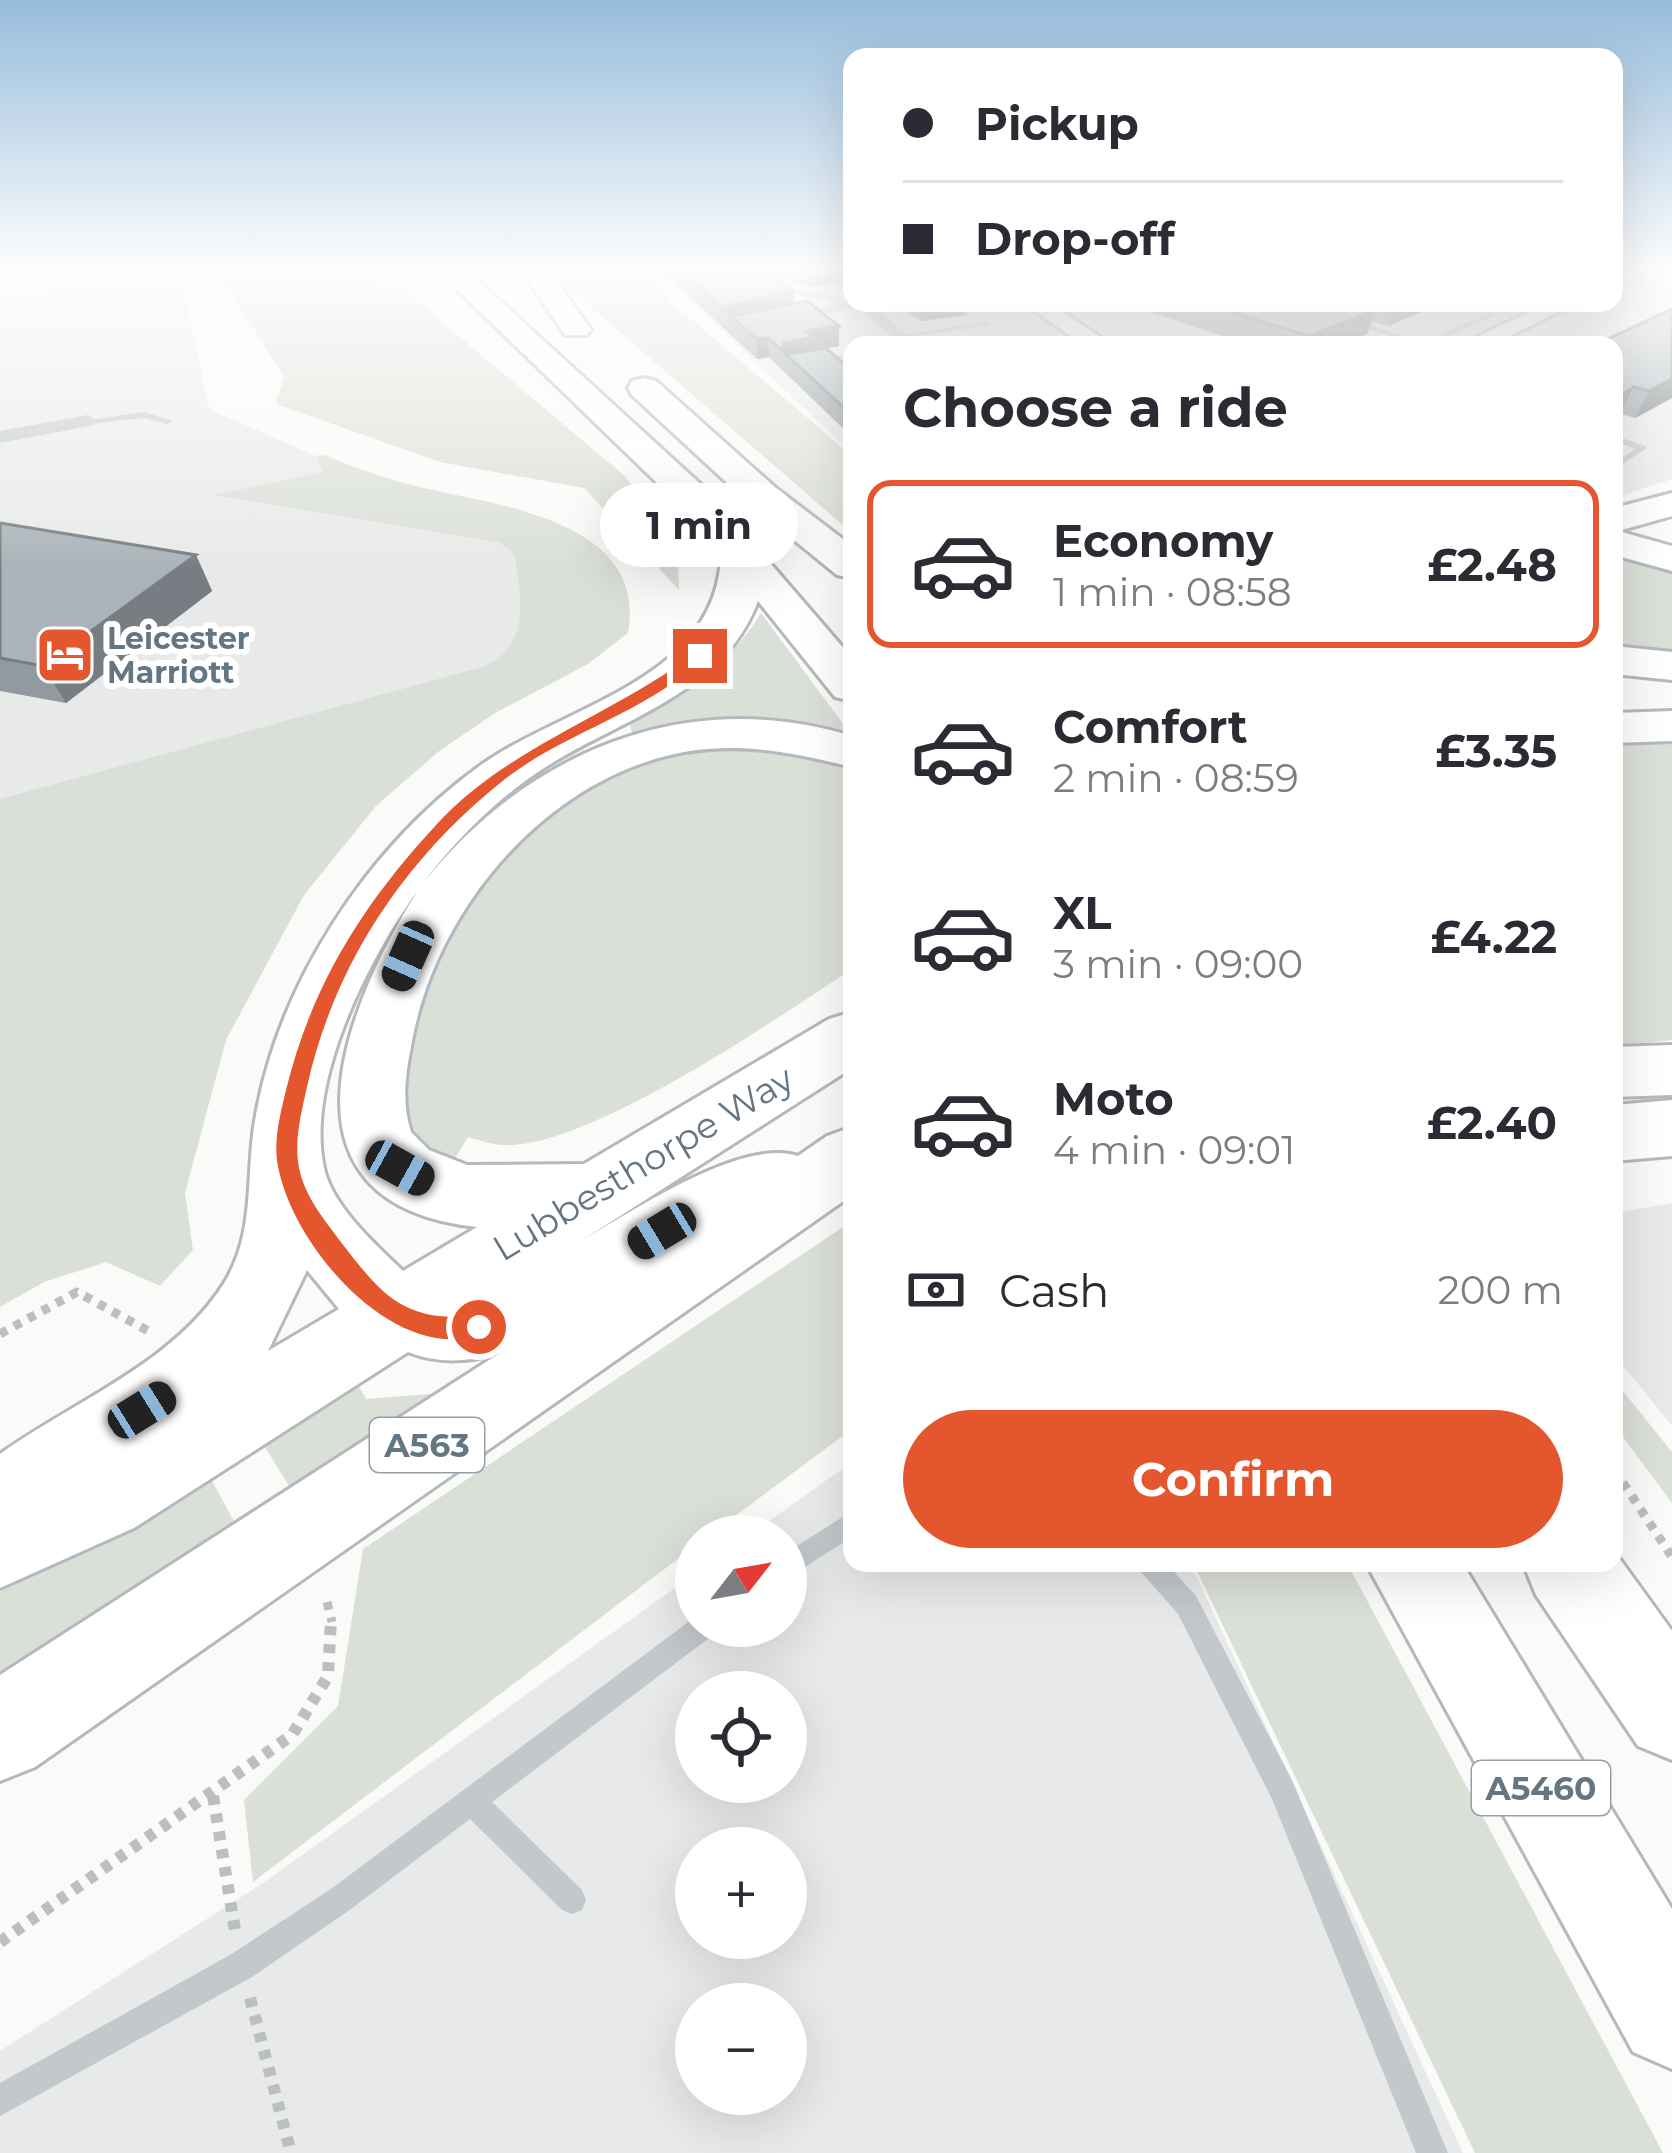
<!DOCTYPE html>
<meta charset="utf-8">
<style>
body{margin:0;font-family:Montserrat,sans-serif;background:#f7f7f7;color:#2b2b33;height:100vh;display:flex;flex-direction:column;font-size:45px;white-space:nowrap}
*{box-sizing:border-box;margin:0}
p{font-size:39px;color:#7c7c81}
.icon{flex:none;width:66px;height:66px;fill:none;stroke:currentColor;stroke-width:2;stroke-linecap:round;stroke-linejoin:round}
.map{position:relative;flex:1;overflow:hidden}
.side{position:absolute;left:843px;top:336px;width:780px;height:1236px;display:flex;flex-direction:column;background:#fff;border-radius:24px;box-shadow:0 12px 48px #0002}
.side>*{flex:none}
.guide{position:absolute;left:843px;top:48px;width:780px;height:264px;border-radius:24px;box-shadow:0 12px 48px #0002;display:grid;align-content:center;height:264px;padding:0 60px;background:#fff}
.needle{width:78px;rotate:59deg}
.fabs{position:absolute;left:675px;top:1515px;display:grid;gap:24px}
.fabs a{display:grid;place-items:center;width:132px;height:132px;border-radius:50%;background:#fff;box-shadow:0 12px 48px #0002;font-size:60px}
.end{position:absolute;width:54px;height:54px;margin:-27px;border:15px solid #e4572e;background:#fff;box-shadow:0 0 0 6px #fff}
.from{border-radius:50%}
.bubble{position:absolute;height:84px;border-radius:42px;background:#fff;box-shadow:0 12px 48px #0002;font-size:39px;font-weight:700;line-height:84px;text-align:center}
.car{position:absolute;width:36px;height:72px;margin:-36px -18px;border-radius:15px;box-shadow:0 0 9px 3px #0007;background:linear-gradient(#222 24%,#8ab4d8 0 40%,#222 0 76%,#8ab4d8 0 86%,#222 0)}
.guide b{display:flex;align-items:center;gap:42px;height:114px;font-size:45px}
.guide b+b{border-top:3px solid #e1e1e2}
.guide i{width:30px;height:30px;background:#2b2b33}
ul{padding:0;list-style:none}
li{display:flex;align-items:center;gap:36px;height:168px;margin:0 24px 18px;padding:0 36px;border:6px solid transparent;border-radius:24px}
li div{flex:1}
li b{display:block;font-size:45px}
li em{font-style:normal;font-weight:700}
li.active{border-color:#e4572e}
li>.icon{width:108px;height:108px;stroke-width:1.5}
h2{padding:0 60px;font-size:54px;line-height:144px}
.pay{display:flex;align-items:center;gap:30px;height:132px;padding:0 60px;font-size:45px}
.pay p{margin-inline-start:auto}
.cta{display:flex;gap:24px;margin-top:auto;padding:24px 60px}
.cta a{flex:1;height:138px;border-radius:72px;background:#e4572e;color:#fff;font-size:48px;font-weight:700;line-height:138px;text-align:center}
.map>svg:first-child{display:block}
</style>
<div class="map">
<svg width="1672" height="2153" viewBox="0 0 1672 2153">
<rect width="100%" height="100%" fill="#fafaf8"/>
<g fill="#e8e9e9" fill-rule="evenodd">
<polygon points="657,269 852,269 852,303 1614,303 1614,269 1672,269 1672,479 1614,498 1614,345 852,345 852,454"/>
<polygon points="180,271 209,409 334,464 523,532 530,655 0,816 0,296"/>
<polygon points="1672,1203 1672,1426 1614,1354 1614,1213"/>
<path d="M852 1462V1563H1185L1197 1577 1463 2153H0V2051L263 1883 696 1573V1626H786V1536H748ZM696 1692H786V1782H696ZM696 1848H786V1938H696ZM696 2004H786V2094H696Z"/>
</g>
<g fill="#dadfd7">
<polygon points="215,269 292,269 399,286 626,477 678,557 679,590 584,488 440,462 276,404 284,376"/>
<polygon points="547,269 646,269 670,301 852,456 852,533"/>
<path d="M325 455C357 469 390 480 424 488 500 506 648 521 628 633L588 664 495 713 438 752 376 806 304 895 226 1040 185 1193 193 1250 160 1286 106 1262 44 1282 0 1307V799L486 666C530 642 522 601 515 555L499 542 214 495 323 472 317 456Z"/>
<polygon points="1614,550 1672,567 1672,655 1614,650"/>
<path d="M761 613 852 736C775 719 711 716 634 739L629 722C680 695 731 663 761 613Z"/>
<polygon points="1672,739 1672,1040 1614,1046 1614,741"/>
<path d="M749 742 852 766V969C779 1017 588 1149 504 1145 493 1145 479 1140 468 1137L454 1160 418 1141 401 1120V1025L491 856 627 759Z"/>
<polygon points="852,1221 852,1429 708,1536 696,1536 696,1545 253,1882 244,1800 338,1706 363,1549"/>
<polygon points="352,1375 366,1399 467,1391 297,1499 256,1432"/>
<polygon points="1614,1380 1672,1452 1672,1503 1614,1425"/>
<polygon points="205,1468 247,1545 0,1704 0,1592"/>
<polygon points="1193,1563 1347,1563 1663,2153 1475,2153"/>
</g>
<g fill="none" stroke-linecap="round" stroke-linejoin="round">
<g stroke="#b3babf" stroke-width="6">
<g id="secondary">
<polygon points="1622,269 1650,269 1614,286 1614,272"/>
<polygon points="1023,303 1049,303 1112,345 1084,345"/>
<polygon points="1548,303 1577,303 1491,345 1460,345"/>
</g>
</g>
<g stroke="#b4b9bd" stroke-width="6">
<g id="highway">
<path d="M436 269H465L708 491 852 658V701L835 697 758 601C722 697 615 720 538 772 492 803 453 843 420 887 525 753 684 685 852 736V767C791 752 734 740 670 755 540 786 436 912 412 1041 406 1072 401 1101 411 1132L429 1150 467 1165 584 1164 829 1019 852 1012V1068L581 1241C631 1212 742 1137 798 1156L827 1136 852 1127V1195L35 1767 0 1781V1675L500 1353C468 1362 439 1364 408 1352L134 1528 0 1588V1454C74 1401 172 1364 223 1285 255 1235 246 1181 254 1127 275 987 367 847 481 765 566 705 716 680 721 556L682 507ZM418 890C344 1009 265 1204 477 1227L403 1271C376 1245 332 1206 324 1168 305 1082 369 958 418 890ZM307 1270 339 1309 268 1351Z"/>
<polygon points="520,269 547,269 591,329 587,335 565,335"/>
<polygon points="644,378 656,381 777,489 852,546 852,578 837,575 751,505 632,395 628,388 632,381"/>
<polygon points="1672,493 1672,516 1618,531 1672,546 1672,571 1614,555 1614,508"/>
<polygon points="1614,646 1672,652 1672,680 1614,674"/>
<polygon points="1672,711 1672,741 1614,743 1614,713"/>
<polygon points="1672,1045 1672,1095 1614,1097 1614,1047"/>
<polygon points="1672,1100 1672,1156 1614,1161 1614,1105"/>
<polygon points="1614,1551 1672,1631 1672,1760 1638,1746 1536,1595 1523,1563 1614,1563"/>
<polygon points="1366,1563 1462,1563 1672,1909 1672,2069 1633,2052"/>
</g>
</g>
<g stroke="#bbbfc2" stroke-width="9" stroke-dasharray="8 8" stroke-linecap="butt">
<polyline points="0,1334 77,1292 152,1333"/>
<polyline points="1614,1469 1672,1557"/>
<polyline points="327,1602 332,1622"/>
</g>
<g stroke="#bbbfc2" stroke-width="12" stroke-dasharray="9 9" stroke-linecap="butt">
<polyline points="213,1796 235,1930"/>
<polyline points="0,1942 292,1735 328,1676 331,1619"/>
<polyline points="250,1998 291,2153"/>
</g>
<g fill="#c3c8cc" fill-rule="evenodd">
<path d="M779 282C802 294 829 291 851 305L847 307C824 297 798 299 776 286Z"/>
<polygon points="960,303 969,303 979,311 972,313"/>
<polygon points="1489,313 1496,315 1431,345 1418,345 1343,321 1350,319 1424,342"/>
<polygon points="987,321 990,325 903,338 899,336"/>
<polygon points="852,353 852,359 815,365 811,362"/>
<polygon points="144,412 173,421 168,424 144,418 88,424 83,421"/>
<polygon points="1614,435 1645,446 1647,448 1614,470 1614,463 1635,449 1614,441"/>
<polygon points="852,1511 852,1537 786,1579 786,1553"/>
<polygon points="1138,1563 1166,1563 1196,1596 1292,1780 1448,2153 1416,2153 1272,1799 1178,1614 1141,1572"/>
<polygon points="695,1617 696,1626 717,1626 713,1635 492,1802 582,1890 586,1900 582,1910 572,1914 562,1910 470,1819 351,1909 252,1977 0,2116 0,2083 230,1955 331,1889"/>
</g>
<g fill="#c3c8cc" fill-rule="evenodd">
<polygon points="852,300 871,303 920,345 902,345 858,308 817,316 809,311"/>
<polygon points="88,415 97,421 95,425 0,443 0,431"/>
</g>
<use href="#secondary" fill="#fff" fill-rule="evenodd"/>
<use href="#highway" fill="#fff" fill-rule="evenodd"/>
</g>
<g fill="#929a9f">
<polygon points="660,269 852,269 811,287 778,278 793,304 839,326 839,346 816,350 852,371 852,437 769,357 757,359 679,287 678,279 672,281"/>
<polygon points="896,303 968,303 967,315 920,321"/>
<polygon points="1141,303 1425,303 1421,312 1388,326 1372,321 1367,334 1342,345 1250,345 1140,309"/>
<polygon points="1672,309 1672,398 1635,418 1621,414"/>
<polygon points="0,523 196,555 212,591 66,703 0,691"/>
</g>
<g fill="#777d82">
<polygon points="671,269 677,269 678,279 672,281"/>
<polygon points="811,269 852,269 852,281 811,287"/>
<polygon points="793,291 794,310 738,323 725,312 729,306"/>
<polygon points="921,303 968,303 967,315 920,321"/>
<polygon points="1395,303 1425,303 1421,312 1388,326"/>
<polygon points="1376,310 1367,334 1342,345 1306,345 1309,336"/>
<polygon points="839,326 839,346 813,350 793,361 781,348 784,343 806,331"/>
<polygon points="768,338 769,357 757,359 757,339"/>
<polygon points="1672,379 1672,398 1635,418 1649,391"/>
<polygon points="1634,387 1621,414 1614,418 1614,398"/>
<polygon points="196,555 212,591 66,703 43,666"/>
</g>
<g fill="#aab3b9" stroke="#777d82" stroke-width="3">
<polygon points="678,269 772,269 778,274 772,275 793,291 729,306 725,311 735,316 807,301 839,326 806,331 813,337 784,343 781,348 787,354 826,348 852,371 852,415 768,338 757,339"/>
<polygon points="1202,303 1353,303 1376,310 1309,336"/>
<polygon points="1672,309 1672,379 1649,391 1634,387 1614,398 1614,345 1595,345"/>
<polygon points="0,523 196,555 43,666 0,658"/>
</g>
<linearGradient id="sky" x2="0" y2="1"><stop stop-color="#96bcdc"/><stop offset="0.47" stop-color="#fdfdfc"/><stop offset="1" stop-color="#fdfdfc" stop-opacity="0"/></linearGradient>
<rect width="1672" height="571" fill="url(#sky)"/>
<path fill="#e4572e" d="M695 653 706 656C649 712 567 731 505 779 405 858 334 964 307 1087 301 1114 294 1140 299 1168 305 1198 327 1223 344 1246 386 1301 408 1322 479 1316L491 1327C484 1339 473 1338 460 1339 380 1346 295 1244 279 1171 272 1144 280 1116 286 1090 312 984 363 904 437 824 508 747 613 715 695 653Z"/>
<defs>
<g id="hotel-square" transform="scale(3)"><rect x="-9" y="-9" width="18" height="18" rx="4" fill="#e4572e" stroke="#fff"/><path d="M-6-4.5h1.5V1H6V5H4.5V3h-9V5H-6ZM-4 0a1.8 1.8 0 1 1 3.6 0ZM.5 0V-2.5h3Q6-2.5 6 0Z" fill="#fff"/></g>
</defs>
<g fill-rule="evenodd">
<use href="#hotel-square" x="65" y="655"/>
</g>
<g text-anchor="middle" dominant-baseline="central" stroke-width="12" stroke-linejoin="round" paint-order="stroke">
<g font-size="30" font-weight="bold" fill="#657683" stroke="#fff" text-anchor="start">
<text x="107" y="638">Leicester<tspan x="107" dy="34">Marriott</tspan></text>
</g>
<g fill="#fff" stroke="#939fa8" stroke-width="3">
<rect x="370" y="1418" width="114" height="54" rx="9"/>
<rect x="1472" y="1761" width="138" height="54" rx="9"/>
</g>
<g font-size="33" font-weight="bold" fill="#657683">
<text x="427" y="1445">A563</text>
<text x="1541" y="1788">A5460</text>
</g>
<g font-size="36" fill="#657683" stroke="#fff">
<text transform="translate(643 1163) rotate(-31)">Lubbesthorpe Way</text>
</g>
</g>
</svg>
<div class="fabs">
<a><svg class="needle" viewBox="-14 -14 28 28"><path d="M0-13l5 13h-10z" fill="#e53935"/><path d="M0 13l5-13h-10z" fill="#7c7c81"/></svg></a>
<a><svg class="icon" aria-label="locate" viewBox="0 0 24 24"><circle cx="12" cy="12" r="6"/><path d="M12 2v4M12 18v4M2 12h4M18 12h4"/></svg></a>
<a>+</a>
<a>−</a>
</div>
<i class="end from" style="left:479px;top:1327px"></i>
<i class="end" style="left:700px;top:656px"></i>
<div class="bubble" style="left:600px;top:483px;width:198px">1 min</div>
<i class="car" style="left:408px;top:956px;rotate:204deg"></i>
<i class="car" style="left:400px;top:1168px;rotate:119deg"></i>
<i class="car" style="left:662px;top:1231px;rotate:239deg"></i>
<i class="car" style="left:142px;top:1410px;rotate:58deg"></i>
<div class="guide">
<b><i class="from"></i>Pickup</b>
<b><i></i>Drop-off</b>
</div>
<section class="side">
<h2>Choose a ride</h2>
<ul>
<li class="active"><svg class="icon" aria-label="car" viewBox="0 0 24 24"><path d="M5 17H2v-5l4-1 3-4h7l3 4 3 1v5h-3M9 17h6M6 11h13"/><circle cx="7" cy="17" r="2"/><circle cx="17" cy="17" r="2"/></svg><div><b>Economy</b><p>1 min · 08:58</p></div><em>£2.48</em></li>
<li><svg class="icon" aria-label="car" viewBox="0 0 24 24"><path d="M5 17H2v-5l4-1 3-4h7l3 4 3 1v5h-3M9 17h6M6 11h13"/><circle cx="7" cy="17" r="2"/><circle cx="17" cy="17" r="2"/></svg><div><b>Comfort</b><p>2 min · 08:59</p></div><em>£3.35</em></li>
<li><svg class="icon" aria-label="car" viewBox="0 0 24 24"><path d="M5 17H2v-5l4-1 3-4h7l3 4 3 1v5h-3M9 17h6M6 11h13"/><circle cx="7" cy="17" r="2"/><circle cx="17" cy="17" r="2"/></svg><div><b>XL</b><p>3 min · 09:00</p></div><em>£4.22</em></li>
<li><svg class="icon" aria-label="car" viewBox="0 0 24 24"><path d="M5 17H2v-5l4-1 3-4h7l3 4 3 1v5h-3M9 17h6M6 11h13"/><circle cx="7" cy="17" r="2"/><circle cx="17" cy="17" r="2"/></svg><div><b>Moto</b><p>4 min · 09:01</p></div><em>£2.40</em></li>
</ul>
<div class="pay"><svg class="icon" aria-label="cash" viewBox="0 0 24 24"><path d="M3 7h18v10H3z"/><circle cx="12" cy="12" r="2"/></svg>Cash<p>200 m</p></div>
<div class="cta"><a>Confirm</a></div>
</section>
</div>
